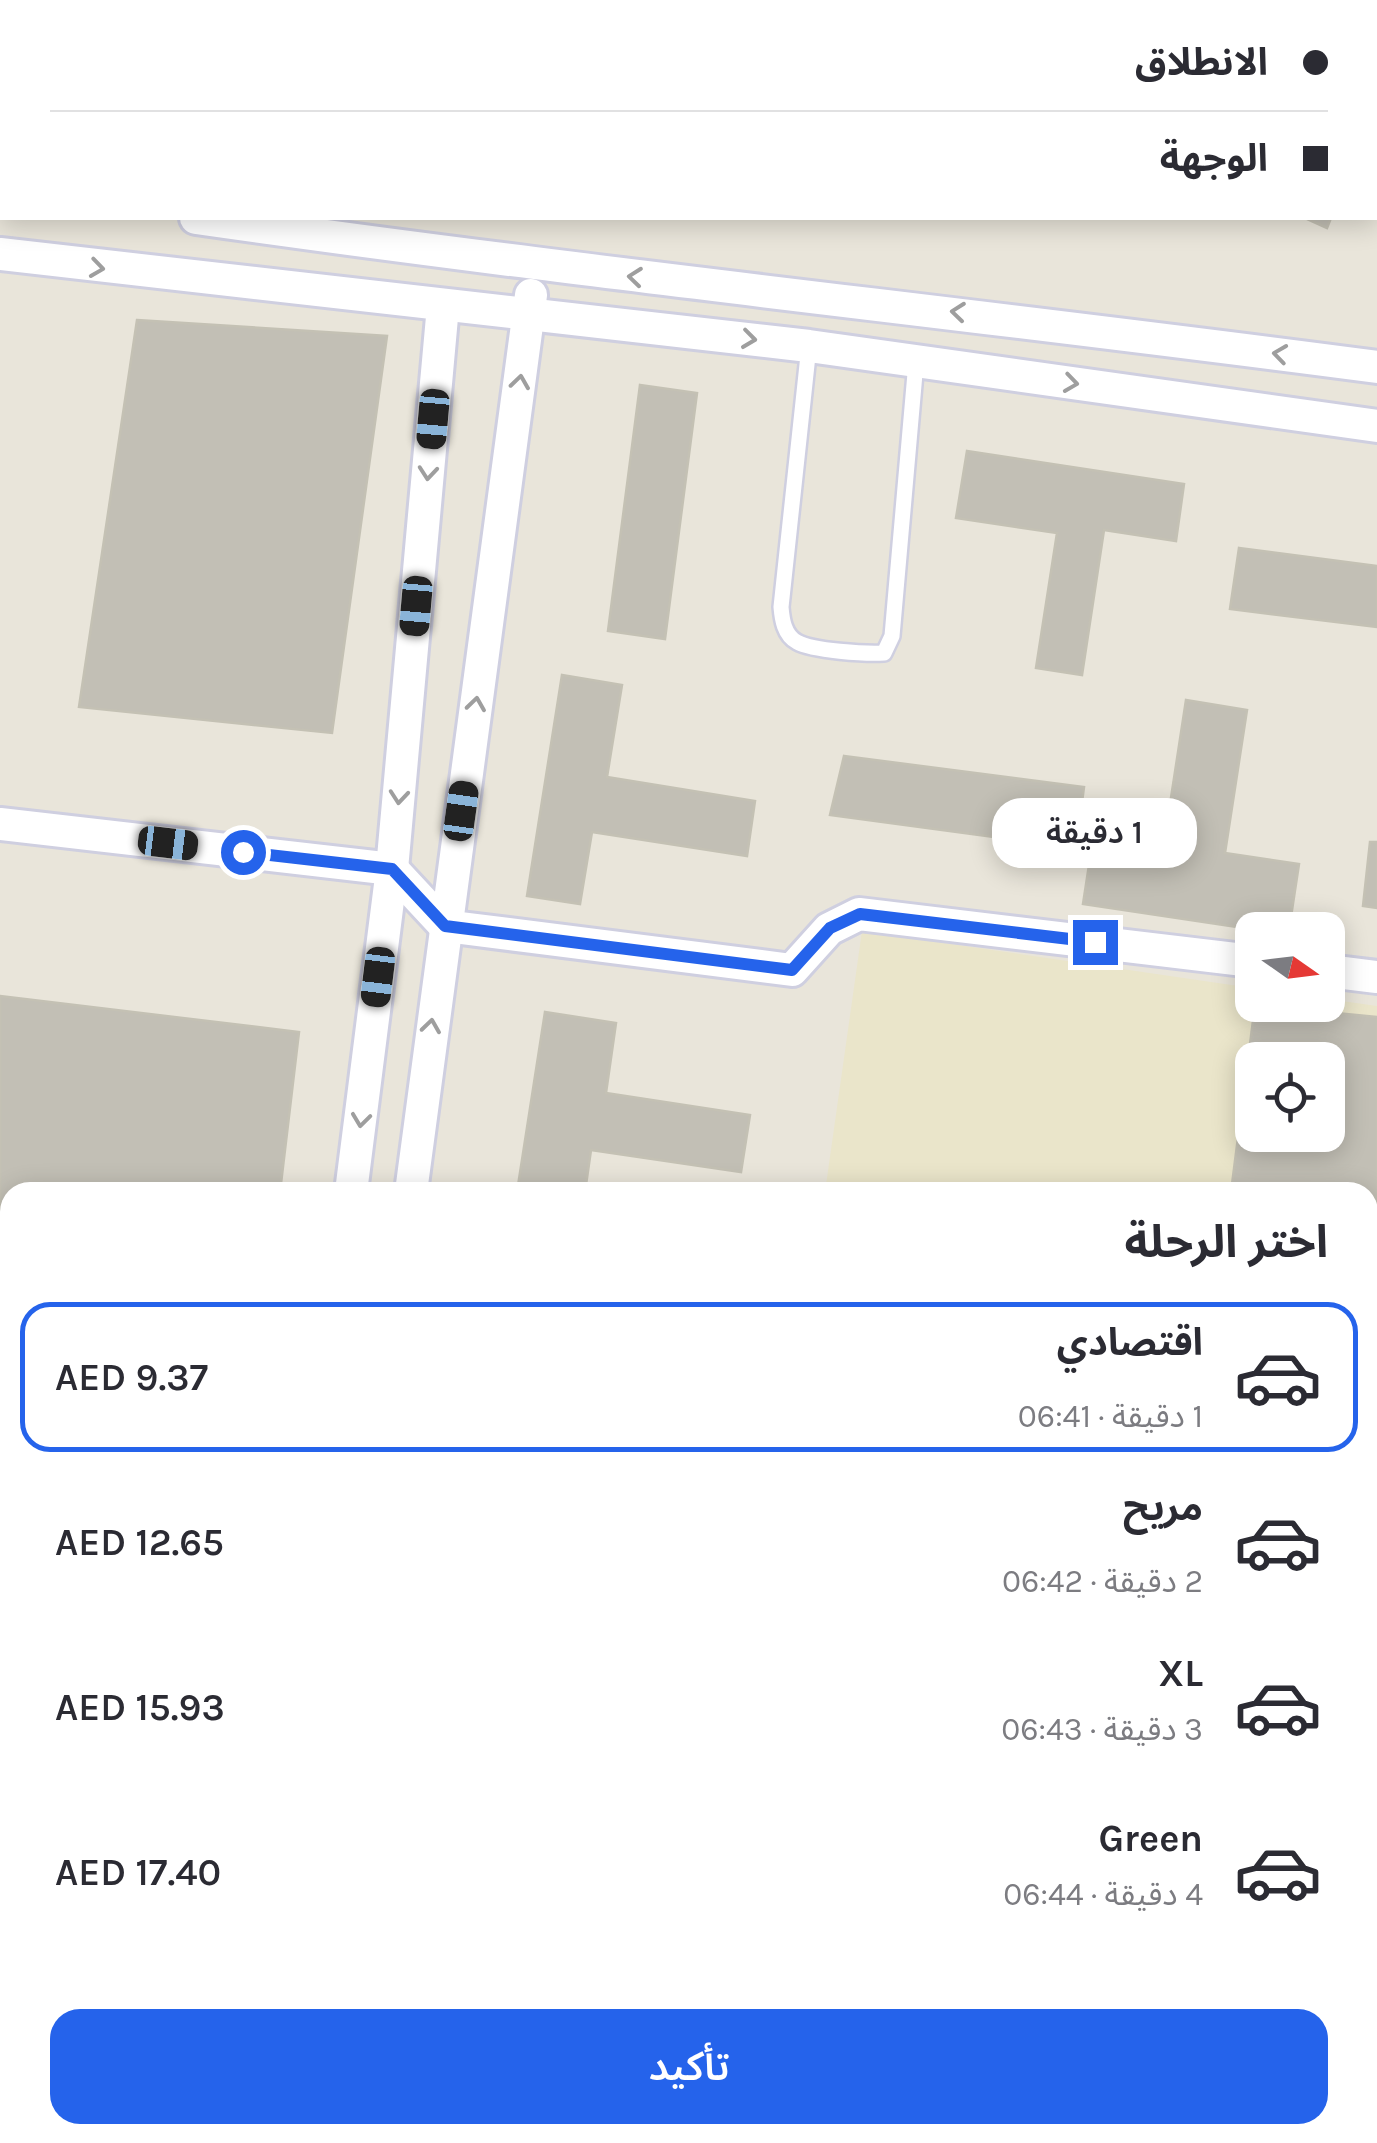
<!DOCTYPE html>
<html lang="ar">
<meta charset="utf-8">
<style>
body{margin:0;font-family:Karla,"Noto Sans Arabic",sans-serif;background:#f7f7f7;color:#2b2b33;direction:rtl;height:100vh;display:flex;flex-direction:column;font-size:38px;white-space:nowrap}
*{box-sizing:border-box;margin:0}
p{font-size:32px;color:#7c7c81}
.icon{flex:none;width:55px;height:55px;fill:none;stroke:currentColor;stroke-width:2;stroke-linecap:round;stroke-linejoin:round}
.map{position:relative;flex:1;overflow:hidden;direction:ltr}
.details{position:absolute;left:0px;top:1182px;width:1378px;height:962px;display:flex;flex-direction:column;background:#fff;border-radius:30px 30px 0 0;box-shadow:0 5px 25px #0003;direction:rtl}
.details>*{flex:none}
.top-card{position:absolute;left:0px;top:0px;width:1378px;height:220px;box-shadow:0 5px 25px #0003;direction:rtl;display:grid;align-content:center;height:220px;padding:0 50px;background:#fff}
.needle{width:65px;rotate:104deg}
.fabs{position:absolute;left:1235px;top:912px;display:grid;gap:20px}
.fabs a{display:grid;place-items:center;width:110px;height:110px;border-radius:20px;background:#fff;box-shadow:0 5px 25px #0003;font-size:50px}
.end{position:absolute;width:45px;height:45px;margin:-22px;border:12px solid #2563eb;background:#fff;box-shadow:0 0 0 5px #fff}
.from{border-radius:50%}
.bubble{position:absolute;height:70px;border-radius:30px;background:#fff;box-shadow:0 5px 25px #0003;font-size:32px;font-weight:600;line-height:70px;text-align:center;direction:rtl}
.car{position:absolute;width:30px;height:60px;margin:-30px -15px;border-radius:12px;box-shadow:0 0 8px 2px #0007;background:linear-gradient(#222 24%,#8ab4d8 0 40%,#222 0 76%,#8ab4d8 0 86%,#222 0)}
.top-card b{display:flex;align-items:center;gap:35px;height:95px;font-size:38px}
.top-card b+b{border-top:2px solid #e1e1e2}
.top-card i{width:25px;height:25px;background:#2b2b33}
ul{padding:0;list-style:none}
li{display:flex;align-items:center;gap:30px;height:150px;margin:0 20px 15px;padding:0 30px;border:5px solid transparent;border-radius:30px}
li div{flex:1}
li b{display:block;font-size:38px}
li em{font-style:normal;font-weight:600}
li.current{border-color:#2563eb}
li>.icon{width:90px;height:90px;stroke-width:1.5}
h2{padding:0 50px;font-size:45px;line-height:120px}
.cta{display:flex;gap:20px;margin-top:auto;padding:20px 50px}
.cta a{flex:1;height:115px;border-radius:30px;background:#2563eb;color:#fff;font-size:40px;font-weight:600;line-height:115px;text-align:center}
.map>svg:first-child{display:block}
</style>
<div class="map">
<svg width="1377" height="2143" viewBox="0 0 1377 2143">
<rect width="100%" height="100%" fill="#e9e5da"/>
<path fill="#eae5ca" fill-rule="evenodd" d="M862 931 1252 988V1005H1328V999L1377 1006V1379L1368 1378V1192H825ZM1252 1060H1328V1135H1252Z"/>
<g fill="#c2bfb5" stroke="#c4c1b4" stroke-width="2.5" fill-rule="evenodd">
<polygon points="0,0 24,0 2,2 2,47"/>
<rect x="0" y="50" width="2" height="72"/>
<polygon points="1305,218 1331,218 1327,228"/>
<polygon points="137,320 387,336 332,733 79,707"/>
<polygon points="640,385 697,393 665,639 608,631"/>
<polygon points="967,451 1184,484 1176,541 1104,530 1082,675 1036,668 1057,533 956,518"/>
<polygon points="1239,548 1377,566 1377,627 1230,609"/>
<polygon points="562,675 622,685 607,777 755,801 747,856 592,832 580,904 527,896"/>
<polygon points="1186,700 1247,710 1225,853 1299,864 1289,930 1257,930 1083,904 1093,839 1163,850"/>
<polygon points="844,756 1084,787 1076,848 830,815"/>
<polygon points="1370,842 1377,842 1377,908 1363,906"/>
<polygon points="0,996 299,1032 280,1192 10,1192 10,1390 0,1389"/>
<path d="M1255 1005 1377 1017V1356L1368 1355V1192H1231ZM1252 1060H1328V1135H1252Z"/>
<polygon points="545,1012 616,1023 606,1093 750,1115 741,1172 591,1150 585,1192 517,1192"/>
<polygon points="1368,1558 1377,1559 1377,1623 1368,1622"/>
<polygon points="0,1952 10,1953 10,2135 33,2135 32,2143 0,2143"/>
<polygon points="649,2135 698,2135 697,2143 648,2143"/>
<polygon points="842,2135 1029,2135 1097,2142 842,2143"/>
<polygon points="1297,2135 1350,2135 1349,2143 1296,2143"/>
</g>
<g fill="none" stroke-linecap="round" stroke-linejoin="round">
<g stroke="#cfcfe0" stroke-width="20">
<g id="service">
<path d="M809 346 781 607C782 619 784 635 797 642 813 651 866 654 884 653L892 636 916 362"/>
<polyline points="591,2135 609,2143"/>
</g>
</g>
<g stroke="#cfcfe0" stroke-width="38">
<g id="minor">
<polyline points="1175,0 1195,2"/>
<polyline points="132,2 132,0"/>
<polyline points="200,2 200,0"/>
<polyline points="1375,25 1377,25"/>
<polyline points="0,196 2,197"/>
<path d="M196 218C589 274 984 315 1377 367"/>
<polyline points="0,254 809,346 1377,426"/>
<polyline points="0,824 392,869 445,926 792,970 829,929 859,914 1252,961"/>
<polyline points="1328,971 1377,977"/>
<polyline points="351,1192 392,869 443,306"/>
<polyline points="411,1192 531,295"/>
<polyline points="1368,1434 1377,1435"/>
<polyline points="0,1824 10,1825"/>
<polyline points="0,1883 10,1884"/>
<polyline points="1368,1973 1377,1974"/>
<polyline points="1368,2048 1377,2049"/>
<polyline points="827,2143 827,2135"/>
</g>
</g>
<use href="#service" stroke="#fff" stroke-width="15"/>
<use href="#minor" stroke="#fff" stroke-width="32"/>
</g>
<defs><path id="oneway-chevron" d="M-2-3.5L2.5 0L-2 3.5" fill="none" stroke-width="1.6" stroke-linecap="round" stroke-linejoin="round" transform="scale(2.5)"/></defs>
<g stroke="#9e9e9e">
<use href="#oneway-chevron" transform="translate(97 268) rotate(8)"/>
<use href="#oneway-chevron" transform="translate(635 277) rotate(-174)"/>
<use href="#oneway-chevron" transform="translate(958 312) rotate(-174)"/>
<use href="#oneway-chevron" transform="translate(749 339) rotate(7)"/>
<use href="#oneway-chevron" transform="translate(1280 354) rotate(-172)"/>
<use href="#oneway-chevron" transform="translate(520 382) rotate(-82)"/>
<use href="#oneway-chevron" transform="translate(1071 383) rotate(8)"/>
<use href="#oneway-chevron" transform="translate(428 473) rotate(95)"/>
<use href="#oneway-chevron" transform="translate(476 704) rotate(-82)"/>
<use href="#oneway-chevron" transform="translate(399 797) rotate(95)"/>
<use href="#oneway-chevron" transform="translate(431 1026) rotate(-82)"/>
<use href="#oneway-chevron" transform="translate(361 1120) rotate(97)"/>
</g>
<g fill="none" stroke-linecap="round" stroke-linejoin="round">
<polyline stroke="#2563eb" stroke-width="12" points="243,852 392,869 445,926 792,970 830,928 860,914 1095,942"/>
</g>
</svg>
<div class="fabs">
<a><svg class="needle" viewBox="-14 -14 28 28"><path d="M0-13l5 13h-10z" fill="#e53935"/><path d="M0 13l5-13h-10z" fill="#7c7c81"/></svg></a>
<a><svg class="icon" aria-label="locate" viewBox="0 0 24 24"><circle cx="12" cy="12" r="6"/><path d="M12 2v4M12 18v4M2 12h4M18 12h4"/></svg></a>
</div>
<i class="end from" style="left:243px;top:852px"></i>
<i class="end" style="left:1095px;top:942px"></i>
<div class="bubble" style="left:992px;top:798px;width:205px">1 دقيقة</div>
<i class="car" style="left:433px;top:419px;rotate:185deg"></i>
<i class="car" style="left:416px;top:606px;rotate:185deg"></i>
<i class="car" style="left:461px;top:811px;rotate:8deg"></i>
<i class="car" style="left:168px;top:843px;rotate:97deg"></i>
<i class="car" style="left:378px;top:977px;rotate:187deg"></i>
<div class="top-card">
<b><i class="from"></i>الانطلاق</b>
<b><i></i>الوجهة</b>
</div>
<section class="details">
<h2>اختر الرحلة</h2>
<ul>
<li class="current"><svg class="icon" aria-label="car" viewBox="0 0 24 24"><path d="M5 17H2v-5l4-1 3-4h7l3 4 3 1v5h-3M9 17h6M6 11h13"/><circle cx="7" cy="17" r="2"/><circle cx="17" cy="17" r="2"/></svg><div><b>اقتصادي</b><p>1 دقيقة · 06:41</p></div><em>AED 9.37</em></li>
<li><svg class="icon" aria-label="car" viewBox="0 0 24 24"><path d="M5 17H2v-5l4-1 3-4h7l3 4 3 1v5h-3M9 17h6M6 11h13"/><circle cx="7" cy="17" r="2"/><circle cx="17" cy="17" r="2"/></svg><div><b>مريح</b><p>2 دقيقة · 06:42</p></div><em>AED 12.65</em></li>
<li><svg class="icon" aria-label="car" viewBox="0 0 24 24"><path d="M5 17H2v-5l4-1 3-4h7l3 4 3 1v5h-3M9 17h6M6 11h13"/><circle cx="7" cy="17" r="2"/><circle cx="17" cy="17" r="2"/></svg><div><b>XL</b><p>3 دقيقة · 06:43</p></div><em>AED 15.93</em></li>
<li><svg class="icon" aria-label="car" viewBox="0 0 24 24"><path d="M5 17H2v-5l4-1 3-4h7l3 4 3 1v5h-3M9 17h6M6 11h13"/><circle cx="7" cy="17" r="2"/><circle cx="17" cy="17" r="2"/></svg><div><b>Green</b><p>4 دقيقة · 06:44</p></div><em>AED 17.40</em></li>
</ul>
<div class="cta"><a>تأكيد</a></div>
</section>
</div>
